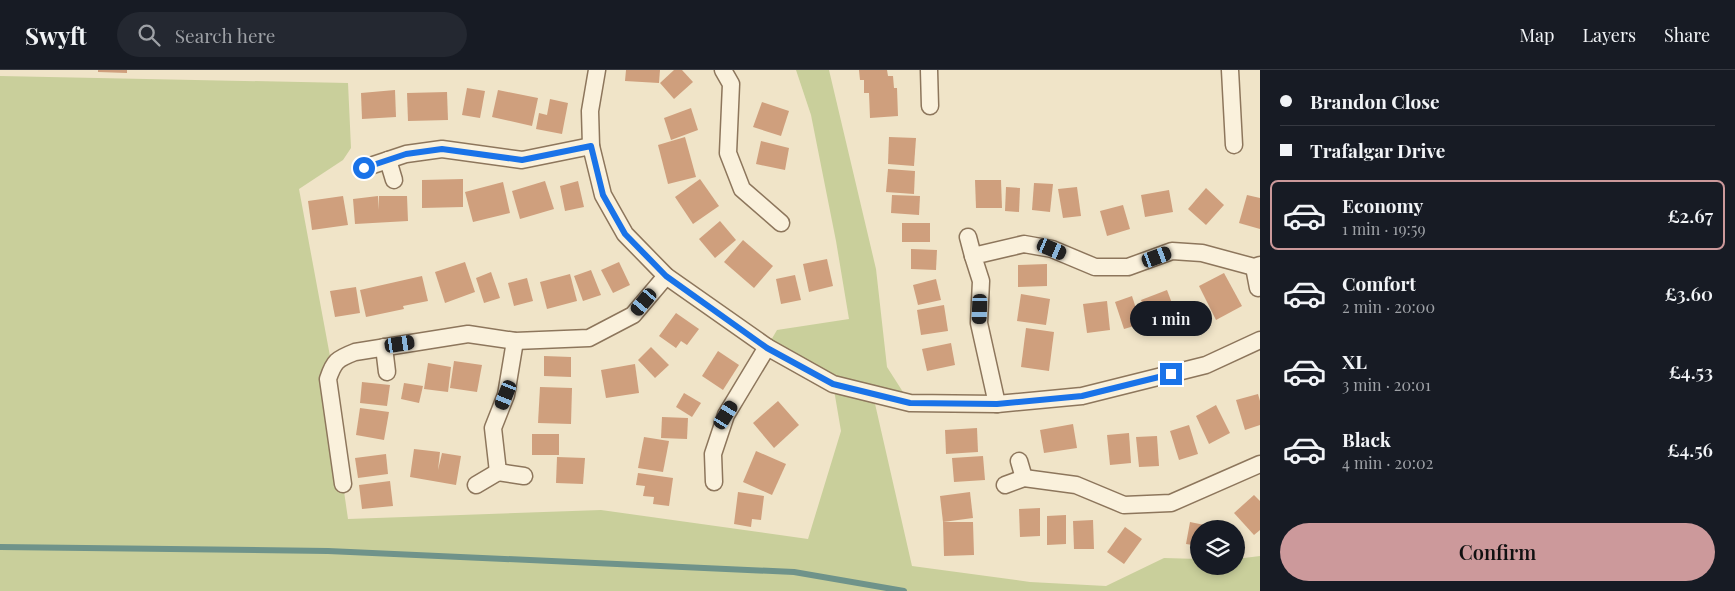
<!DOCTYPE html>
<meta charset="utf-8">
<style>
body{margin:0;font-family:"Playfair Display",serif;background:#242831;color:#f1f3f6;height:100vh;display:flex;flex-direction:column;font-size:19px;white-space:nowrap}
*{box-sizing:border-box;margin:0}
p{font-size:16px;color:#9ea1a6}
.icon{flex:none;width:28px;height:28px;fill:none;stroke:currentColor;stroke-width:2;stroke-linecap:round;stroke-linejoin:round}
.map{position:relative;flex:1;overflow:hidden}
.sheet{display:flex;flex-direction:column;background:#171b24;width:475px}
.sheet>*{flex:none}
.guide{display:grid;align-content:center;height:110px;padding:0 20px;background:#171b24}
.fabs{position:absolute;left:1190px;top:450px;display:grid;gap:10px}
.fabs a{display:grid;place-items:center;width:55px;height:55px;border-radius:50%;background:#171b24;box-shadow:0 2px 8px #0003;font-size:25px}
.end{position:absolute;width:22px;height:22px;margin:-11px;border:6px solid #1a73e8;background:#fff;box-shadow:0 0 0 2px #fff}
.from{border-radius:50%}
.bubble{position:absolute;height:35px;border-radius:18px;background:#171b24;box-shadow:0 2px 8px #0003;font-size:16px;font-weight:600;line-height:35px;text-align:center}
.car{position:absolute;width:15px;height:30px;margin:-15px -8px;border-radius:6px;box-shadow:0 0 4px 1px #0007;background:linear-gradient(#222 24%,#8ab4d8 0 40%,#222 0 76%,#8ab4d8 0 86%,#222 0)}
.guide b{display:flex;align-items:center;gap:18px;height:48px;font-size:19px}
.guide b+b{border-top:1px solid #363941}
.guide i{width:12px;height:12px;background:#f1f3f6}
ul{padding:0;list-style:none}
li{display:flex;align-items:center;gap:15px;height:70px;margin:0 10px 8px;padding:0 10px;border:2px solid transparent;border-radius:8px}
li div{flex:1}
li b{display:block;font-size:19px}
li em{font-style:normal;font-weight:600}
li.current{border-color:#cc999b}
li>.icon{width:45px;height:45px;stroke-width:1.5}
.primary-button{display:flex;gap:10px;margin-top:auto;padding:10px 20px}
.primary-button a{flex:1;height:58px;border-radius:30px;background:#cc999b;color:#111;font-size:20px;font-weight:600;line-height:58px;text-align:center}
header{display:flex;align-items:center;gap:30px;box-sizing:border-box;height:70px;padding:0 25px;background:#171b24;border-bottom:1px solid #363941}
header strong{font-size:24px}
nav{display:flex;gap:28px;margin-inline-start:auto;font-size:18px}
.search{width:350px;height:45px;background:#242831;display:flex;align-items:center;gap:12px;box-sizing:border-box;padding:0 18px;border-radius:28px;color:#9ea1a6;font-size:19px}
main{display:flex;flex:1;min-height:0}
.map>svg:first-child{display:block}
</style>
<header>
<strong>Swyft</strong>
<div class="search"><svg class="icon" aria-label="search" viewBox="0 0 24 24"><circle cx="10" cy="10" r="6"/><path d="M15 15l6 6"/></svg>Search here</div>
<nav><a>Map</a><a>Layers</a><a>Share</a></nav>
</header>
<main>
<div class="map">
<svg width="1260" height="521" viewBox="0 0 1260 521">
<rect width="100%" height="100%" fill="#f0e4c8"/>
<polygon fill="#c9cf9b" points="796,0 829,0 876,199 887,297 910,333 873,325 912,496 1030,512 1106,516 1164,488 1199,489 1199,496 1236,496 1236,489 1260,486 1260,521 0,521 0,6 348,13 351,78 343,90 299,119 332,297 328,310 348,449 601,440 808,469 841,361 833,314 767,277 777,260 849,249 836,171 811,45"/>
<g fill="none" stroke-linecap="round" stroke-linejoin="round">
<polyline stroke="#6f938a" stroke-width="6" points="0,477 328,481 794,502 904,521"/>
</g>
<g fill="#cf9f7d">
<polygon points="98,0 127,0 127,3 98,2"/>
<polygon points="626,0 660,0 659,13 625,11"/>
<polygon points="674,0 682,0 693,12 674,29 660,13"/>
<polygon points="859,0 887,0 888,6 893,6 894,18 897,18 898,46 870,48 869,23 864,23 864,10 860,10"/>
<polygon points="467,18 485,21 480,48 462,45"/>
<polygon points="395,20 396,47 362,49 361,23"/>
<polygon points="498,20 538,28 532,56 492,47"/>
<polygon points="447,22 448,50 408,51 407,23"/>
<polygon points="550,29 568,33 562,64 536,59 539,43 547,45"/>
<polygon points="762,32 789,41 781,66 753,57"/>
<polygon points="691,38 698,60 671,70 664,48"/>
<polygon points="685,67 696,107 668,114 658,75"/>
<polygon points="889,67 916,68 914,96 888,94"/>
<polygon points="761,71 789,78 785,100 756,94"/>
<polygon points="888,99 915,101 914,124 886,122"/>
<polygon points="463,109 463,137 422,138 422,110"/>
<polygon points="700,109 719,136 693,154 675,127"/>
<polygon points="975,110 1001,110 1002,138 976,138"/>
<polygon points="545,111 554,139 520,149 512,121"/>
<polygon points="578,111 584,137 565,141 560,116"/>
<polygon points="503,112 510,143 473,152 465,122"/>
<polygon points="1034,113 1053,114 1050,142 1032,140"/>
<polygon points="1006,117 1020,118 1019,142 1005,141"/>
<polygon points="1077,117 1081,146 1063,148 1058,119"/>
<polygon points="1206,118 1224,135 1206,155 1188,139"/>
<polygon points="1169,120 1173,142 1145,147 1141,125"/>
<polygon points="892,125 920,126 919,145 891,143"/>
<polygon points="1247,125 1260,128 1260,159 1239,153"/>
<polygon points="343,126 348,155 312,160 308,131"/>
<polygon points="378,126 379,140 379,126 407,126 408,151 355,154 353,129"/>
<polygon points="1123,135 1130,159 1107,166 1100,141"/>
<polygon points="720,151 736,170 715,188 699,169"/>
<rect x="902" y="153" width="28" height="19"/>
<polygon points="743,170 773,196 754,218 724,192"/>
<polygon points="911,179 937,180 936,200 911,199"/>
<polygon points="827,189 833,216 809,222 803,194"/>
<polygon points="465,192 475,222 445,233 435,202"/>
<polygon points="619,192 630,215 613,223 601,200"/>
<polygon points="1047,194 1047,216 1018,217 1018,195"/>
<polygon points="591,200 601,225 583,231 574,206"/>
<polygon points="491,202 500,228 484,233 476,208"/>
<polygon points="1224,203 1242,236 1216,250 1199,216"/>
<polygon points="570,204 577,231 547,239 540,212"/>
<polygon points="795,205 801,230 781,234 776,209"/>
<polygon points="422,206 428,231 403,236 404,239 366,247 360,220"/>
<polygon points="527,208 533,231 514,236 508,213"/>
<polygon points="936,209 941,230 918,235 913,215"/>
<polygon points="356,217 360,243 335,247 330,221"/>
<polygon points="1167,220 1176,244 1150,254 1141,230"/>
<polygon points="1021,224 1050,229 1046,255 1017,251"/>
<polygon points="1132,226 1141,254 1124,259 1115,232"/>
<polygon points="1107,231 1110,260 1087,263 1083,234"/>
<polygon points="944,235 948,261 921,265 917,240"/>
<polygon points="676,243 699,259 687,275 681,271 676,278 659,266"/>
<polygon points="1026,258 1054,262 1049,301 1021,297"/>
<polygon points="951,273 955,295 927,301 922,279"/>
<polygon points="651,277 669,295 655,308 638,290"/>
<polygon points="718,281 739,295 723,320 702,306"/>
<polygon points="544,286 571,287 571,307 544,306"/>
<polygon points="454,291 482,295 477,322 450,318"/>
<polygon points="428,293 451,297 448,322 424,319"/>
<polygon points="635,294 639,323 606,328 601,300"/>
<polygon points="362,312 390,315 387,336 360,333"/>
<polygon points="404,313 423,316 419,333 401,329"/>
<polygon points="540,317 572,318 571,354 538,353"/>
<polygon points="684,323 701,333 692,347 676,337"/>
<polygon points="1258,324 1260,331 1260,355 1245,360 1236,330"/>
<polygon points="778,331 799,355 774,378 753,353"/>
<polygon points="1216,335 1230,363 1209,374 1196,346"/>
<polygon points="360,338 389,342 384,370 356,365"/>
<polygon points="662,347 688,348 687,369 661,368"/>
<polygon points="1073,354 1077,378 1044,383 1040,360"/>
<polygon points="1189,355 1198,384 1179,390 1170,361"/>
<polygon points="977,358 978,382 946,384 945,360"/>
<polygon points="1129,363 1131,393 1110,395 1107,365"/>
<rect x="532" y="364" width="27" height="21"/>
<polygon points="1157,366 1159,396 1139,397 1136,367"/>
<polygon points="644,367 669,371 663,402 638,398"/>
<polygon points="414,379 440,382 438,400 442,383 461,386 456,415 410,407"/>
<polygon points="756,381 786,394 772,425 743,412"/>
<polygon points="386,384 388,404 358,408 355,388"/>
<polygon points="983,386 985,410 954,412 952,388"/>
<polygon points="557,387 585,388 583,414 556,413"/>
<polygon points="638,403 673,408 669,436 653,434 654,427 643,426 645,416 636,415"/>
<polygon points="390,411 393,436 362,439 359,415"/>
<polygon points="738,422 764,426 761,450 752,449 751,457 734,454"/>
<polygon points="970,422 973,448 943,452 940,426"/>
<polygon points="1254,425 1260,431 1260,460 1254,465 1234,443"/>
<polygon points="1040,438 1040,466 1020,467 1019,439"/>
<polygon points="1066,445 1066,474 1047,475 1047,446"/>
<polygon points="1093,450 1094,479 1074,479 1073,451"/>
<polygon points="943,452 973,452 974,485 944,486"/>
<polygon points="1190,452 1219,458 1219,459 1199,459 1199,476 1186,474"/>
<polygon points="1125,457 1142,469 1124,494 1107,482"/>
</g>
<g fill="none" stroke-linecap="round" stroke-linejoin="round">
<g stroke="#8d765c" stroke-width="19">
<g id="street">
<polyline points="597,0 590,41 591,76 603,125 625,164 666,206 767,277 833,314 910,333 997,334 1082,326 1206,295 1260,270"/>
<polyline points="723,0 731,14 728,83 742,119 781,153"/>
<polyline points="929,0 930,36"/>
<polyline points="1230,0 1234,75"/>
<polyline points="388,90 394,110"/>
<polyline points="364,98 406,84 442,79 522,90 591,76"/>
<polyline points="968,167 973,186"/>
<polyline points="1254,197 1258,218"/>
<polyline points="515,271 506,325 493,358 498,402 524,406"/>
<polyline points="384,277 387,302"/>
<polyline points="997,334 979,253 981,211 973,186 1024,174 1052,179 1095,197 1128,197 1172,181 1202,183 1254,197 1260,195"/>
<polyline points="1019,391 1024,408"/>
<polyline points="714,412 713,384 726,345 767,277"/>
<path d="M343 414 328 309C334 291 337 289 355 282L468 264 515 271 589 268 633 245 666 206"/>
<polyline points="476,415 498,402"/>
<polyline points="1005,415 1024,408 1076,415 1124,435 1171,433 1260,394"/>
</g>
</g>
<use href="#street" stroke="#faf1dc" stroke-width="16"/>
</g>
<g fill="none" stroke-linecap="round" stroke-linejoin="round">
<polyline stroke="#1a73e8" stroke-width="6" points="364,98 406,84 442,79 522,90 591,76 603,125 625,164 666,206 767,278 833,314 910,333 997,334 1082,326 1171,304"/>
</g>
</svg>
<div class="fabs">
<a><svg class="icon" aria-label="layers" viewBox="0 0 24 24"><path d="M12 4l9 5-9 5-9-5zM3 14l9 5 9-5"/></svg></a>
</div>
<i class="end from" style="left:364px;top:98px"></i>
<i class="end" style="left:1171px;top:304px"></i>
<div class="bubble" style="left:1130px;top:231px;width:82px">1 min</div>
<i class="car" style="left:1052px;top:179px;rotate:113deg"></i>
<i class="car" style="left:1157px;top:187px;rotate:70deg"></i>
<i class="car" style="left:644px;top:232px;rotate:220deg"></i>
<i class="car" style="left:980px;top:239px;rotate:182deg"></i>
<i class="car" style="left:400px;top:274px;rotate:81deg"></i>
<i class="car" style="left:506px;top:325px;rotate:202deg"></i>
<i class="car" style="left:726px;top:345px;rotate:32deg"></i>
</div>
<section class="sheet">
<div class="guide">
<b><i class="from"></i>Brandon Close</b>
<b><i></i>Trafalgar Drive</b>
</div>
<ul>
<li class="current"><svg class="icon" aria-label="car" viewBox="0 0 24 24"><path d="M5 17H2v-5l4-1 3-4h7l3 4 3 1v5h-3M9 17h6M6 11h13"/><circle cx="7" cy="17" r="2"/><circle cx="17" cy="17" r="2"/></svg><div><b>Economy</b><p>1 min · 19:59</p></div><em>£2.67</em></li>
<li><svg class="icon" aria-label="car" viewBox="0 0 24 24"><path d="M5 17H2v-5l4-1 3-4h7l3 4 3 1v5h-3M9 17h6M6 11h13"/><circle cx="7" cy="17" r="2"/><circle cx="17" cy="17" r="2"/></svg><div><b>Comfort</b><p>2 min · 20:00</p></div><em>£3.60</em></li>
<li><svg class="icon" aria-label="car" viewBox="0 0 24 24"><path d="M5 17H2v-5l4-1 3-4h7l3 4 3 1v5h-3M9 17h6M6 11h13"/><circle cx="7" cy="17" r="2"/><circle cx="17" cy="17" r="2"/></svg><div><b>XL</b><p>3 min · 20:01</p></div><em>£4.53</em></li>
<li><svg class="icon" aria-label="car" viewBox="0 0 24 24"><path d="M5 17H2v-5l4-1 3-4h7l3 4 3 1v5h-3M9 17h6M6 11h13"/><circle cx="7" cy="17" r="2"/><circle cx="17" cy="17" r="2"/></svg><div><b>Black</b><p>4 min · 20:02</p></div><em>£4.56</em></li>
</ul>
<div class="primary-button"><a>Confirm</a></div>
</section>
</main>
